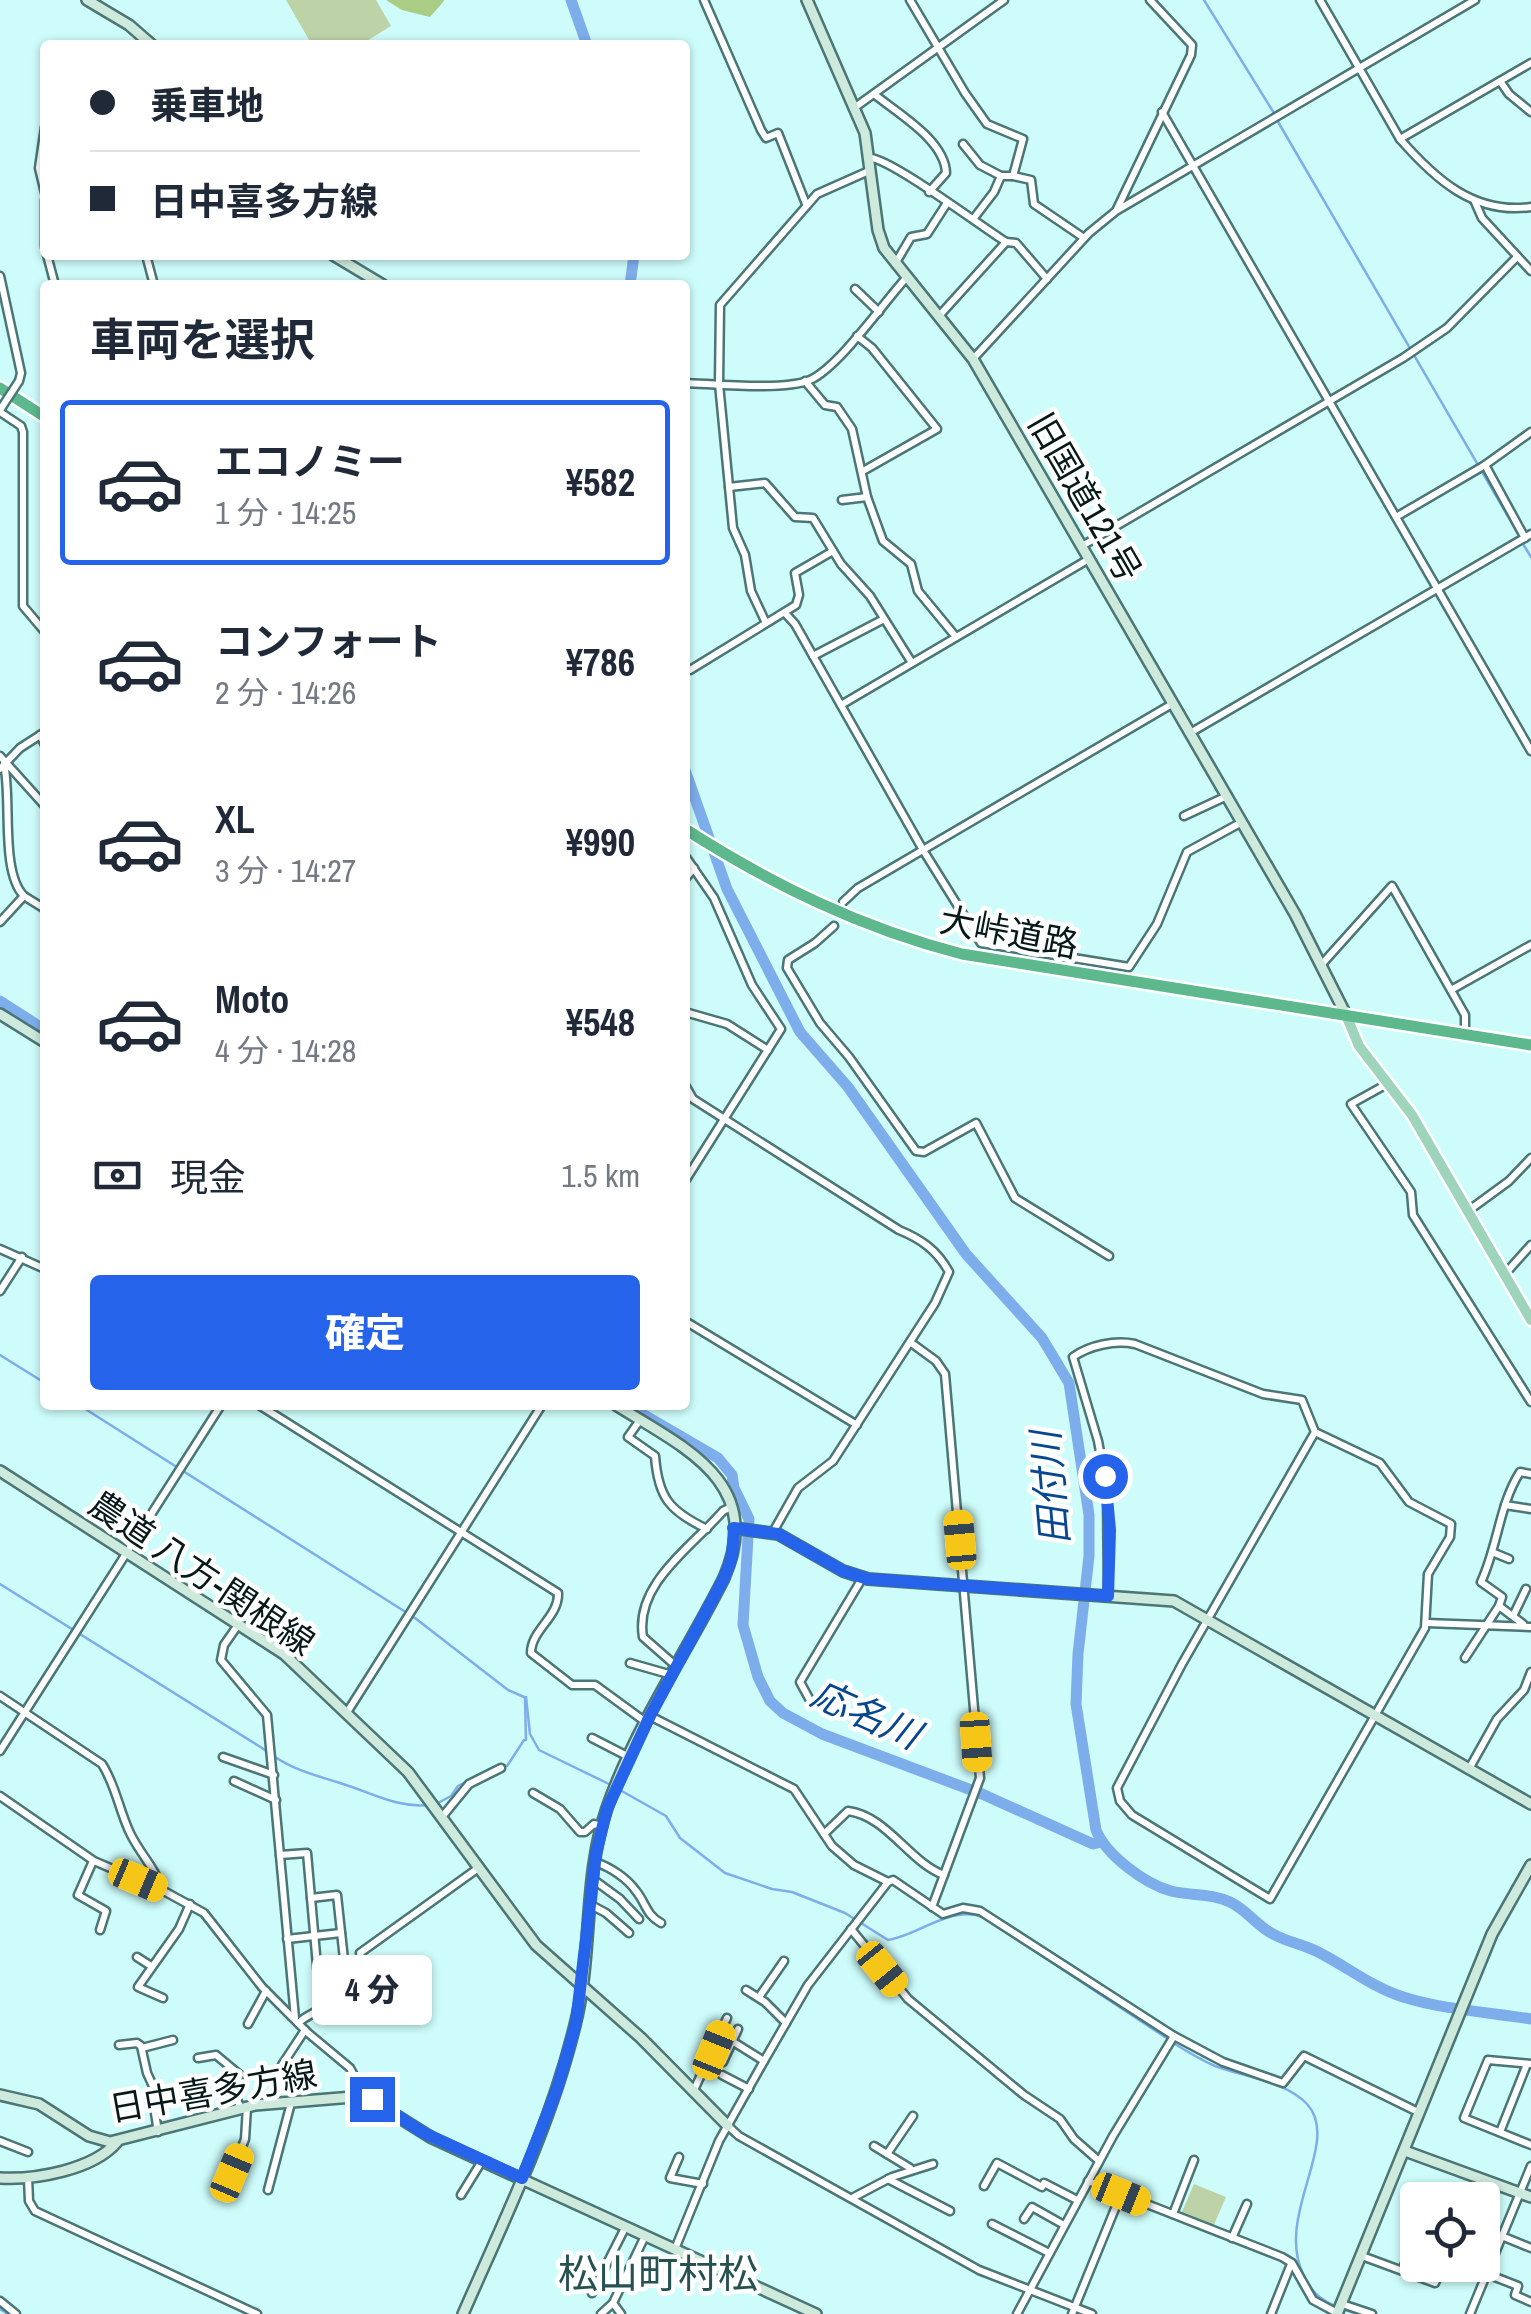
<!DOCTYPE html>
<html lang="ja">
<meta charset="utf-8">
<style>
body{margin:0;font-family:"Archivo Narrow","Noto Sans JP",sans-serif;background:#f6f6f7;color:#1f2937;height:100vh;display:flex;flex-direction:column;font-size:38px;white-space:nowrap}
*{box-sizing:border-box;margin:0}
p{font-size:32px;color:#747a83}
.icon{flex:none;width:55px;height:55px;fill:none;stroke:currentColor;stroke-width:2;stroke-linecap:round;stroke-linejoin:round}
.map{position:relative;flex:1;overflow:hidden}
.side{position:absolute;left:40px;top:280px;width:650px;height:1130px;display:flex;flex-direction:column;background:#fff;border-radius:10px;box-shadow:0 2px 8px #0004}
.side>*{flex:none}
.top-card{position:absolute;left:40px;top:40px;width:650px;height:220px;border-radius:10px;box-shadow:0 2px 8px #0004;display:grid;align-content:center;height:220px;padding:0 50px;background:#fff}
.fabs{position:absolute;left:1400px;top:2182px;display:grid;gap:20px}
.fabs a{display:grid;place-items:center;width:100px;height:100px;border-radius:10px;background:#fff;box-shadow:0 2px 8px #0004;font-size:50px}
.end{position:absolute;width:45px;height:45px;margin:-22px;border:12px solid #2563eb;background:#fff;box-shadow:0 0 0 5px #fff}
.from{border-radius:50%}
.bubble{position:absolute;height:70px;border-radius:10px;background:#fff;box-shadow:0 2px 8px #0004;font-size:32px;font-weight:800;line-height:70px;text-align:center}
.car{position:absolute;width:30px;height:60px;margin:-30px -15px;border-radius:12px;box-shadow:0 0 8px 2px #0007;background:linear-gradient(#f5c518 24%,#345 0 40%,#f5c518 0 76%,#345 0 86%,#f5c518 0)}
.top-card b{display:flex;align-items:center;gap:35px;height:95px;font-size:38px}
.top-card b+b{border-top:2px solid #e0e1e3}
.top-card i{width:25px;height:25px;background:#1f2937}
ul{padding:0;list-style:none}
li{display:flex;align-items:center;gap:30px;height:165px;margin:0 20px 15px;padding:0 30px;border:5px solid transparent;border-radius:10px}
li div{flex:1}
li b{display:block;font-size:38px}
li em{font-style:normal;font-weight:800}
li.active{border-color:#2563eb}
li>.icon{width:90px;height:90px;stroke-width:1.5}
h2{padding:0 50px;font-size:45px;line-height:120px}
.pay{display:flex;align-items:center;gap:25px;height:110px;padding:0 50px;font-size:38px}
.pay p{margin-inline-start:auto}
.button{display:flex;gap:20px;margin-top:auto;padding:20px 50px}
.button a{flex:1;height:115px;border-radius:10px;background:#2563eb;color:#fff;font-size:40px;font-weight:800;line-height:115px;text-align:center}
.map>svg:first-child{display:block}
</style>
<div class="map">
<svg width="1531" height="2314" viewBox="0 0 1531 2314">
<rect width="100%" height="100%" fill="#cdfcfa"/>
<g fill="#bdd3a7">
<polygon points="286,0 376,0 391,26 360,45 312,45"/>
<polygon points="1194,2184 1226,2197 1213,2227 1181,2214"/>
</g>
<polygon fill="#a9cd84" points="386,0 444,0 444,1 430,17 402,10"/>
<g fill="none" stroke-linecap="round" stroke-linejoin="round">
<g stroke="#7eadec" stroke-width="2.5">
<polyline points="1204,0 1274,113"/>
<polyline points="1277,120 1520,537"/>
<polyline points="1523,544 1531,557"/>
<polyline points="0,1355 45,1383"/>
<polyline points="79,1405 415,1618 508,1690 524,1697"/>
<path d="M0 1584 262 1748C291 1770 309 1773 343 1784 372 1793 397 1808 428 1805"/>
<polyline points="526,1697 530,1734 539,1750 613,1786"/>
<path d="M620 1790 666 1816 680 1838 725 1873 772 1889 792 1892 845 1913 888 1940C919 1935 951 1905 983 1917L1168 2039"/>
<polyline points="436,1804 451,1796 458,1786 501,1764 507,1766 524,1740 526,1740 525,1698"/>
<path d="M1175 2044C1188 2052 1201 2060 1215 2066 1244 2077 1285 2081 1307 2104 1342 2142 1275 2214 1303 2274 1310 2290 1319 2299 1335 2306"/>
<polyline points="0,2309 8,2314"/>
<polyline points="1342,2309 1358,2314"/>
</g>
<g stroke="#7eadec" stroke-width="11">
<polyline points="571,0 587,45"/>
<polyline points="630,285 634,255"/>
<path d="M685 770 727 889 800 1032 848 1087 966 1254 1042 1338 1069 1383 1089 1515V1556L1078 1654 1076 1704 1096 1830C1106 1855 1145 1884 1171 1891 1191 1896 1211 1893 1230 1902 1247 1910 1257 1926 1273 1934 1287 1942 1302 1944 1316 1951 1345 1965 1371 1987 1403 1997 1445 2010 1488 2012 1531 2019"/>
<polyline points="0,1001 45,1030"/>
<polyline points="634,1405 639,1412 718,1458 732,1475 734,1488 749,1519 743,1625 758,1677 770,1701 783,1713 822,1734 982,1794 1093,1844 1102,1842"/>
</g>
<g stroke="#4b7675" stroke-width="11">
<g id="street">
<polyline points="704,0 761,130 766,138 778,133 806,204"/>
<polyline points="910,0 965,93 987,124 1023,139 1013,176 1031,180 1034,204 1084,238"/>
<path d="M1320 0 1400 139C1435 179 1474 215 1531 207"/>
<polyline points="1500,81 1509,94 1531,112"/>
<path d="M874 94C897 113 945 140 946 173L929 192"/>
<polyline points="854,108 1004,0"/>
<polyline points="1162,112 1531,751"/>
<polyline points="45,127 39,168 45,193"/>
<polyline points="1400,139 1531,63"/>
<polyline points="963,144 980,165 1001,176"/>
<path d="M870 158C890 158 982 227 1006 242L1016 243 1047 279"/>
<polyline points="45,200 45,247"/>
<polyline points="1475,202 1482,218 1531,271"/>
<polyline points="1117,209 1191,55 1192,45 1150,0"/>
<polyline points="974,218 994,192 1001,176 1013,176"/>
<polyline points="47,255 55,285"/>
<polyline points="146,255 154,285"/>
<polyline points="895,264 911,237 927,234 947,203"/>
<polyline points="0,276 21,373 19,381"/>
<polyline points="855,289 879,312"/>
<polyline points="939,316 1006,242"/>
<polyline points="857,336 872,348 937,429 863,471"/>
<polyline points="973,359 1089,233 1116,211 1475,0"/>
<polyline points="805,381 825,405 837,407 852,429 867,497 883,541 911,564 918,591 956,637"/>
<path d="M685 383C715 384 784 391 810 380 839 367 884 302 907 277"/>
<polyline points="2,407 0,412 21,426 23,432 23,606 45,632"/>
<polyline points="1485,465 1525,538"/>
<polyline points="729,487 765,483 795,517 813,518 841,564 870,596 912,663"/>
<polyline points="842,500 867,497"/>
<polyline points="1396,517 1485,465 1531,432"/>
<polyline points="1082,546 1403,358 1447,328 1517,257"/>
<polyline points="785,613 795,624 923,850 981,943 1129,967 1157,924 1187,852 1242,822"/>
<polyline points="766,623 751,591 745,555 733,528 719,384 720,305 817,194 871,170"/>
<polyline points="813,656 884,619"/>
<polyline points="690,670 796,605 799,595 795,573 833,551"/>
<polyline points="841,705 1089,559"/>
<polyline points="1190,733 1531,534"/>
<polyline points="40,735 45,745"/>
<polyline points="0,756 45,806"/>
<path d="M4 764C12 798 0 872 24 896"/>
<polyline points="0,769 20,748 45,732"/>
<polyline points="1184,816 1227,796"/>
<polyline points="685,856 714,898 752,985 781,1029 685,1181"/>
<polyline points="685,879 694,868"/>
<polyline points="843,902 858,888 1172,704"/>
<polyline points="0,922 24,896 45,909"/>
<polyline points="834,926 815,943 788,960 787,968 820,1023 849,1057 916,1151 924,1152 976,1123 1015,1198 1109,1256"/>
<polyline points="1322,964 1392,886 1465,1015 1465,1032"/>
<polyline points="1451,990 1531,945"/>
<polyline points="685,1012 727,1024 768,1050"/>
<polyline points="1387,1084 1351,1104 1411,1192 1413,1215 1531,1402"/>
<path d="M685 1085 693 1099 899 1230C921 1239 937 1250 949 1272L935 1303 833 1461 798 1488 773 1532"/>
<polyline points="1468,1211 1509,1181 1531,1158"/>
<polyline points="0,1249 45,1269"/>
<polyline points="1505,1274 1531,1245"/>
<polyline points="0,1291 22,1257"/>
<polyline points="685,1321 857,1425"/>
<polyline points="910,1342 936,1361 945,1374 980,1778 932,1907"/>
<path d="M259 1405 558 1593C559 1617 531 1630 531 1653L572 1685H595L647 1723"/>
<path d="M640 1420 628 1437 655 1456C658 1497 669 1511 707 1529"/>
<polyline points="1505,1505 1531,1509"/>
<polyline points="1492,1552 1509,1559"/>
<path d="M1108 1597 1107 1490 1098 1441 1073 1357C1090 1345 1115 1340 1135 1344L1263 1394 1302 1400 1315 1432 1380 1463 1409 1502 1451 1524 1450 1537 1428 1574 1425 1628 1270 1899 1132 1815 1120 1801 1117 1788 1182 1664 1315 1432"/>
<polyline points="1499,1606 1523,1624"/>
<polyline points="1514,1614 1526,1589"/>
<polyline points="1427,1623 1531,1627"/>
<polyline points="238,1625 224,1645 221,1660 267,1715 295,2018"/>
<path d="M1465 1658 1499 1606 1502 1597 1481 1582C1498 1546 1499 1505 1520 1472L1531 1474"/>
<polyline points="630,1663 672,1675"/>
<path d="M676 1666 643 1637C634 1584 693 1546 723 1511L731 1507"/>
<path d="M0 1696 102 1764C116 1786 119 1810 130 1833 140 1854 155 1867 162 1890"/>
<polyline points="811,1702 800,1682 863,1577"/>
<polyline points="346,1714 542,1405"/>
<polyline points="650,1716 794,1789 832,1846 854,1865 888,1882 893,1880 943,1914 963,1908 980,1911 1174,2036 1223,2062 1283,2083 1304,2056 1420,2113"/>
<polyline points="592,1738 629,1757"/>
<polyline points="0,1751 221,1405"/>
<polyline points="223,1757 274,1775"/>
<polyline points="1469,1769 1497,1719 1524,1690 1531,1672"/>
<polyline points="234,1781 276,1800"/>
<polyline points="533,1793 560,1809 580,1832 585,1832 594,1824 602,1826"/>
<polyline points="0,1796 94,1861 162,1890 204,1913 262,1987 308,2033 350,2068 365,2096"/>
<polyline points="442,1817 469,1784 501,1768"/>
<path d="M824 1834 848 1811C887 1816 909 1862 944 1875"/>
<polyline points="280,1855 307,1853 318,1977"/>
<polyline points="93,1861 78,1895 106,1911 100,1930"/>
<path d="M595 1862C610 1867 627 1878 636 1891 646 1903 646 1915 661 1923"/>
<polyline points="594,1880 620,1899 639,1919"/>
<polyline points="311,1898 337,1895 346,1978"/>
<polyline points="591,1905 606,1913 629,1933"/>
<polyline points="851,1929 908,1999 1024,2095 1060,2119 1074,2139 1099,2161"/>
<polyline points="287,1939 341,1933"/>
<polyline points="137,1957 151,1966"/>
<polyline points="746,1990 765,2002 786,2023"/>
<polyline points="759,1997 784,1961"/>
<polyline points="163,1998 138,1987 179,1929 190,1904"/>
<path d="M298 2023C320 2004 352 2004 371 1980L363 1967 360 1953 477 1869"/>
<polyline points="248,2024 266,1991"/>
<polyline points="732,2041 764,2061"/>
<polyline points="119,2045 137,2043 141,2046 147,2073 162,2106 155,2113 158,2132"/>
<polyline points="142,2048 173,2040"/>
<polyline points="198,2058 216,2055 240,2075 233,2090 241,2109"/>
<polyline points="723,2062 738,2029"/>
<polyline points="1531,2064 1488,2060 1464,2118 1531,2145"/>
<polyline points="282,2065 305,2030"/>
<polyline points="722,2075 749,2089"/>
<polyline points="694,2090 727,2018"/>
<polyline points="728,2126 739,2136 979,2270 1092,2314"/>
<polyline points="1500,2132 1527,2064"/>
<polyline points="0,2141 28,2152"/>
<polyline points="874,2146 910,2168"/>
<polyline points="887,2154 913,2116"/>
<polyline points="679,2157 670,2178 703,2184"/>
<polyline points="232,2173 245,2139 247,2107"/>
<polyline points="28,2178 29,2201 35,2211 257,2314"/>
<polyline points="888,2179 950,2211"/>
<polyline points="1088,2181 1282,2257 1292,2263 1313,2300 1339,2314"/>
<polyline points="984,2186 997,2163 1042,2187 1044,2183 1077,2200"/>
<polyline points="268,2190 291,2103"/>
<polyline points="461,2195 482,2161"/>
<polyline points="854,2197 892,2177 933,2164"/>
<polyline points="1173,2214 1194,2160"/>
<polyline points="1024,2219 1032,2207 1064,2225"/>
<polyline points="992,2224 1049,2253"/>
<polyline points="1482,2228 1531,2248"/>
<polyline points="1232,2238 1247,2204"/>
<polyline points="675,2249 719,2141 764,2061 808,1985 888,1882"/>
<polyline points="1362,2256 1435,2283 1443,2265"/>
<polyline points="1464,2265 1518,2286 1515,2295 1531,2302"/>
<polyline points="1402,2270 1418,2234"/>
<polyline points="592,2293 625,2228"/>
<polyline points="0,2301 16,2314"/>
<polyline points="1342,2304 1372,2314"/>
<polyline points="601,2314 613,2303"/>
<polyline points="621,2314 613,2303 645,2236"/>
<polyline points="1017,2314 1113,2136 1174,2036"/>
<polyline points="1072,2314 1121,2194"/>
<polyline points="1271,2314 1291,2264"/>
<polyline points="1470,2314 1531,2166"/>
</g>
</g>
<g stroke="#4b7675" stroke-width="14">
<g id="secondary">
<polyline points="87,0 129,25 152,45"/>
<polyline points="807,0 865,133 878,230 884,248 973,359 1295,914 1346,1015"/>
<polyline points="333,255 383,285"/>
<polyline points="0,1014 45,1042"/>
<polyline points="0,1471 284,1654 408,1772 536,1945 641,2038 728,2126"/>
<polyline points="734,1528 778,1534 843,1571 868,1579 1174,1601 1531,1804"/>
<polyline points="0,2095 39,2104 89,2136 110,2142 255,2105 365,2096 432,2138 816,2314"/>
<polyline points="1405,2151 1531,2197"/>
<path d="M0 2178C35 2180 93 2170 117 2142"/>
<path d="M463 2314C504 2220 551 2125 575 2025 593 1954 583 1877 607 1808 635 1727 686 1654 724 1578 766 1482 683 1447 616 1405"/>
<polyline points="1337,2314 1492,1934 1531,1865"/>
</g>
</g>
<g stroke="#fff" stroke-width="15">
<polyline id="primary" points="1346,1015 1359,1046 1412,1115 1531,1320"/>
</g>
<g stroke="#fff" stroke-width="16">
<g id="highway">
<polyline points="0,388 45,417"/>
<path d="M685 829C773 885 861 928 962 954L1531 1045"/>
</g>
</g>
<use href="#street" stroke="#fff" stroke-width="6"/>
<use href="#secondary" stroke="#ceeadd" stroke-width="9"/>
<use href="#primary" stroke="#9ed4bb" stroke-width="10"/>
<use href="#highway" stroke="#5db88d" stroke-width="11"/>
<g stroke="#4b7675" stroke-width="11" stroke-linecap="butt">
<polyline id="street-bridge" points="2,407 19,381"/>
</g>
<use href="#street-bridge" stroke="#fff" stroke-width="6"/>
</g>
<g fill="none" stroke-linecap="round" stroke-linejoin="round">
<polyline stroke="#2563eb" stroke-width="12" points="372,2099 422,2132 522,2178 557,2089 576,2023 596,1854 607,1809 650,1716 724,1578 732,1557 734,1528 778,1534 843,1571 868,1579 1108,1596 1110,1530 1105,1476"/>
</g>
<g text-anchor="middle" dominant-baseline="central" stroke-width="9" stroke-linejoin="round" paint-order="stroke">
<g font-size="35" fill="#061818" stroke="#fff">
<text transform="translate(1085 497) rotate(60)">旧国道121号</text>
<text transform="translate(1009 932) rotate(11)">大峠道路</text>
<text transform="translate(202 1573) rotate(34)">農道 八方-関根線</text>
<text transform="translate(213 2091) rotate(-10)">日中喜多方線</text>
</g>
<g font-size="38" font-style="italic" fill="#064790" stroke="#fff">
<text transform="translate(1050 1488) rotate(-95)">田付川</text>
<text transform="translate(866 1714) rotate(24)">応名川</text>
</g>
<g font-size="40" fill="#265150" stroke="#fff">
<text x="658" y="2273">松山町村松</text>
</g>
</g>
</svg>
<div class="fabs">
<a><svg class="icon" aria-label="locate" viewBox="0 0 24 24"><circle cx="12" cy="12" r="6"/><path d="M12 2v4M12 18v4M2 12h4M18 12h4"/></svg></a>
</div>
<i class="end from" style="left:1105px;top:1476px"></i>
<i class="end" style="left:372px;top:2099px"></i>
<div class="bubble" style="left:312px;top:1955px;width:120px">4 分</div>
<i class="car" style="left:960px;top:1540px;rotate:355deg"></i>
<i class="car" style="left:976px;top:1742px;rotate:176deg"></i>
<i class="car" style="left:138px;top:1880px;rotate:113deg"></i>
<i class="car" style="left:882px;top:1969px;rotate:141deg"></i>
<i class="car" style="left:714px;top:2050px;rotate:22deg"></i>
<i class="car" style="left:232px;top:2173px;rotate:23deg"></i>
<i class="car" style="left:1121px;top:2194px;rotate:112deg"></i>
<div class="top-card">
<b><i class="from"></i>乗車地</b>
<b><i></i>日中喜多方線</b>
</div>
<section class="side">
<h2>車両を選択</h2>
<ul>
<li class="active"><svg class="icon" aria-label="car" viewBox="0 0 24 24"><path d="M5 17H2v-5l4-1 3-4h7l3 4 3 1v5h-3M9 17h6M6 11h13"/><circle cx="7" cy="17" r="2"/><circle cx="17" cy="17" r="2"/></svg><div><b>エコノミー</b><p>1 分 · 14:25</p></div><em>¥582</em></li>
<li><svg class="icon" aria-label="car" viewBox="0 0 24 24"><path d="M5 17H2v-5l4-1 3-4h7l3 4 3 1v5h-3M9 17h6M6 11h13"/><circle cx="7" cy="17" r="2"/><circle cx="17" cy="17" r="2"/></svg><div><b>コンフォート</b><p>2 分 · 14:26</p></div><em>¥786</em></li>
<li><svg class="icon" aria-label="car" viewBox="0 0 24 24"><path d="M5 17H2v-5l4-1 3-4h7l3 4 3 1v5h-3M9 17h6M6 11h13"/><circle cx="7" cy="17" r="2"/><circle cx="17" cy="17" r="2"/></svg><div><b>XL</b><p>3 分 · 14:27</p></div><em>¥990</em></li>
<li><svg class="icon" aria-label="car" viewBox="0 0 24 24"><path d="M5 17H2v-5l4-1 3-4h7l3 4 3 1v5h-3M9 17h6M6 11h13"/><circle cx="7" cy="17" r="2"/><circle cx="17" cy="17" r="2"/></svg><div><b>Moto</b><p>4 分 · 14:28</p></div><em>¥548</em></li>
</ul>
<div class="pay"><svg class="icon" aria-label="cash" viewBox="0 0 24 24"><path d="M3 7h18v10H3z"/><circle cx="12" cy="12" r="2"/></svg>現金<p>1.5 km</p></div>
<div class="button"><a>確定</a></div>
</section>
</div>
